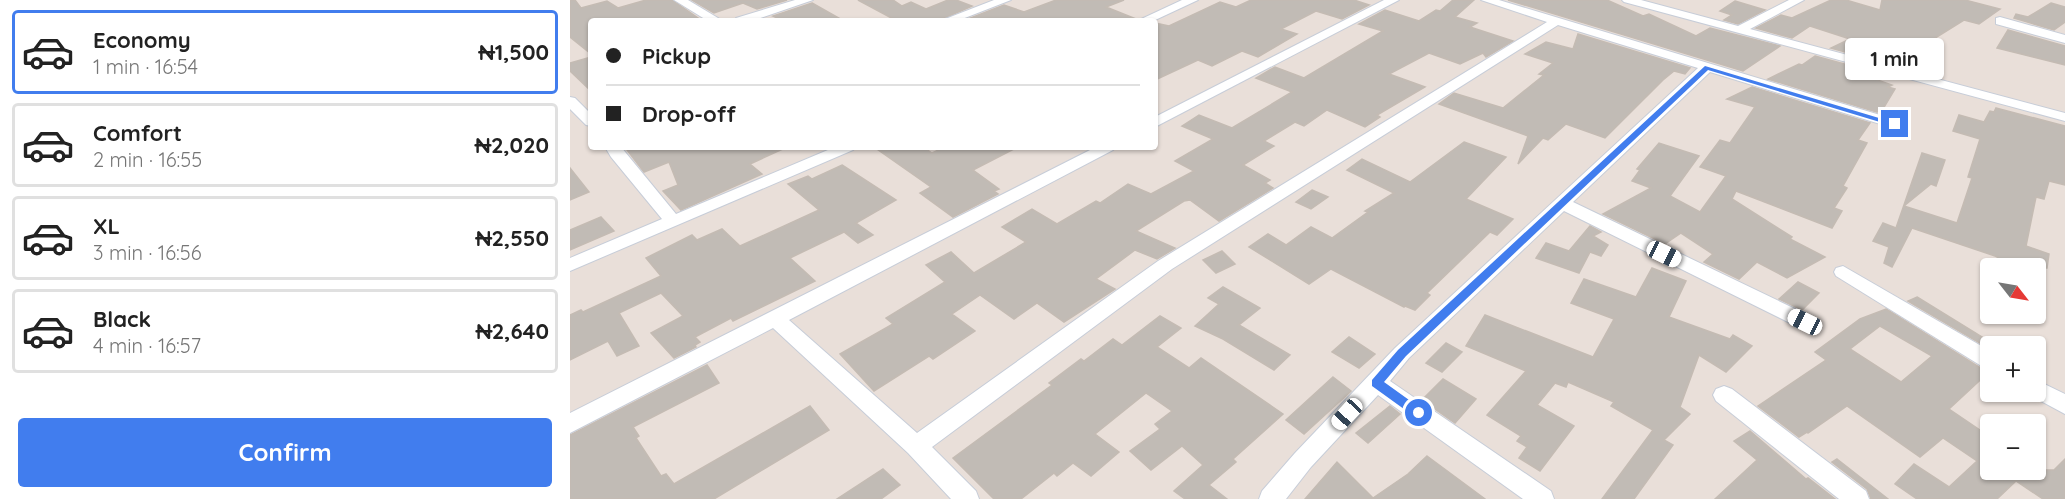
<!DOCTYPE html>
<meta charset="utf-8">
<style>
body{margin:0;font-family:Quicksand,sans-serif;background:#f2f2f2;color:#222;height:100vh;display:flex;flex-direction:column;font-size:22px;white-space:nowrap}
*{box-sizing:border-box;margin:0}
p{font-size:20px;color:#767676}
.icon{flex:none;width:33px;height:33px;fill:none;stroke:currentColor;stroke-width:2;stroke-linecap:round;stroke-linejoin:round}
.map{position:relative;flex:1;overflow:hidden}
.drawer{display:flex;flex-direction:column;background:#fff;width:570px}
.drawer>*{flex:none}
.guide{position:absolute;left:18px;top:18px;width:570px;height:132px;border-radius:6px;box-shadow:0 2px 4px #0004;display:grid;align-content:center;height:132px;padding:0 18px;background:#fff}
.needle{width:39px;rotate:121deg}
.tools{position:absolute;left:1410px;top:258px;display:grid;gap:12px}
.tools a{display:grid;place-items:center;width:66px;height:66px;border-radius:6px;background:#fff;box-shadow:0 2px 4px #0004;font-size:30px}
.end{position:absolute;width:27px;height:27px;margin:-14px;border:8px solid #417dee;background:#fff;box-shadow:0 0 0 3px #fff}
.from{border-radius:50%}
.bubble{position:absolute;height:42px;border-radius:6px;background:#fff;box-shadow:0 2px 4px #0004;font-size:20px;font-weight:700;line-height:42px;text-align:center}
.car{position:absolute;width:18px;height:36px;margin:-18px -9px;border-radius:8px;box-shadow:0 0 4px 2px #0007;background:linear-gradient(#fff 24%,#345 0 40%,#fff 0 76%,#345 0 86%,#fff 0)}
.guide b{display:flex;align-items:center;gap:21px;height:57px;font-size:22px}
.guide b+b{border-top:2px solid #e0e0e0}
.guide i{width:15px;height:15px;background:#222}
ul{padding:10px 0 0;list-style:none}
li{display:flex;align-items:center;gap:18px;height:84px;margin:0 12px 9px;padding:0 6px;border:3px solid #e0e0e0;border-radius:6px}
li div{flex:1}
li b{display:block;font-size:22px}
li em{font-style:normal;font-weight:700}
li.selected{border-color:#417dee}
li>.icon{width:54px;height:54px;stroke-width:1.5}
.action{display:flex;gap:12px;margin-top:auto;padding:12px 18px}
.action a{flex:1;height:69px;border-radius:6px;background:#417dee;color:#fff;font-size:24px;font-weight:700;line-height:69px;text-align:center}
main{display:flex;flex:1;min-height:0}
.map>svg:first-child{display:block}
</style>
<main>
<section class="drawer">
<ul>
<li class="selected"><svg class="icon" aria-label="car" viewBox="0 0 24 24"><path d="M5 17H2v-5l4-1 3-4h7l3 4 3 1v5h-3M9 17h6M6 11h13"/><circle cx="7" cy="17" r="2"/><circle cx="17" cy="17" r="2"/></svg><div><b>Economy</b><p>1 min · 16:54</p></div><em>₦1,500</em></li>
<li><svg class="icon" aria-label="car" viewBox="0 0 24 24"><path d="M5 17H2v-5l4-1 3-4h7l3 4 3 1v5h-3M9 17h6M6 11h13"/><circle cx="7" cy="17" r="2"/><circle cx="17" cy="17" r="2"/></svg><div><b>Comfort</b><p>2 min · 16:55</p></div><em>₦2,020</em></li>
<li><svg class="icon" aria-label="car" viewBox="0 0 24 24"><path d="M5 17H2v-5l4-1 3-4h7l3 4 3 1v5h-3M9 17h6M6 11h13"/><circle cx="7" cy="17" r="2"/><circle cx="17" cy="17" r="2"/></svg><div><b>XL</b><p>3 min · 16:56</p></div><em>₦2,550</em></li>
<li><svg class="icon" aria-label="car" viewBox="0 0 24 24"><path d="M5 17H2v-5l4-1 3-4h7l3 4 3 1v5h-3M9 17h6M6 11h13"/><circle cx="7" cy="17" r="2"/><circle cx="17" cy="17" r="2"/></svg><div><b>Black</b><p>4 min · 16:57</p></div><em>₦2,640</em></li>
</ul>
<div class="action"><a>Confirm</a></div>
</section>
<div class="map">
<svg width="1495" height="499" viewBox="0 0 1495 499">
<rect width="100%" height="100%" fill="#e9dfd9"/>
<g fill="#c1bbb5" stroke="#c4bbb3" stroke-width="1.5" fill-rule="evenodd">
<polygon points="0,0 5,0 11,8 37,1 48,8 76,0 102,0 128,18 119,21 21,21 21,54 0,37"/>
<polygon points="122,0 217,0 187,9 173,3 144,13"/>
<polygon points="288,0 323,0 332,6 341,2 356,9 378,0 386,0 402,6 368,21 327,21"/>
<polygon points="486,0 554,0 536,7 566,19 393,21 434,5 454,12"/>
<polygon points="681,0 784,0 799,5 772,19 746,11 711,29 727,34 688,57 672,51 642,66 628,60 585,80 585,23 599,26 650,2 666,7"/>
<polygon points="883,0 904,0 885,17 907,23 900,27 943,41 916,57 913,53 890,64 859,53 819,74 855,87 807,115 810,117 795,127 757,110 734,126 725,122 694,141 704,146 673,165 700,180 695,183 703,188 649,221 620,200 614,201 566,231 605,248 587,259 565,250 526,279 545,289 494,322 467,303 444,319 410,295 382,314 405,331 363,359 359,356 304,391 270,354 323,324 316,318 375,282 356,265 381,252 404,273 456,242 432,227 462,209 487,224 526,201 530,203 558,184 581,194 624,171 605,161 643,139 612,126 629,115 662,128 722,92 686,78 705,67 734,78 813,31 789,24 815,10 849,21 866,10 870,11"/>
<polygon points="938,0 1037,0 1073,16 1079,14 1126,36 1140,28 1210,46 1173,71"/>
<polygon points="1261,0 1276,0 1310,10 1312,0 1395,0 1430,9 1409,24 1394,20 1322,65 1261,48 1280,39 1240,26 1222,38 1186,28 1211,15 1222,18"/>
<polygon points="1165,1 1195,10 1168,24 1154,20 1162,15 1150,11"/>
<polygon points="242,3 274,21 214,21 203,16"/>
<polygon points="1481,3 1495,7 1495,22 1484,30 1444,18 1446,14 1458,17"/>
<polygon points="1438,30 1495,46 1495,65 1427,48"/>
<polygon points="1008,34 1120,68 1115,74 1104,71 1093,80 1035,138 996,124 978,140 973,138 948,164 958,136 869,104 884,93 933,108 974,75 969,74 983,63 955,54 976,42 1003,49"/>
<polygon points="1245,56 1307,73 1299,77 1322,85 1318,87 1325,89 1313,109 1309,108 1307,112 1198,79 1229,64 1232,65"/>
<polygon points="21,57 21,91 0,71 0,63"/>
<polygon points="1182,87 1300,123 1288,140 1297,143 1273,186 1277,188 1264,208 1272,211 1262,228 1166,191 1162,199 1222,237 1220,239 1255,257 1217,278 1187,262 1169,279 1134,262 1143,254 1111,233 1095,244 1033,214 1081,188 1062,181 1070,170 1067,169 1089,143 1129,156 1100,196 1130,212 1156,176 1130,167 1150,140 1160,143 1185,107 1157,99"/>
<polygon points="1426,108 1495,126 1495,185 1479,181 1474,199 1466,197 1456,246 1479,254 1477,268 1413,268 1428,257 1342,228 1322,267 1314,263 1319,247 1303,241 1313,223 1326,228 1352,153 1375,160 1366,186 1361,184 1334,206 1387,223 1402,178 1398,177 1410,139 1383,131 1389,115 1414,122 1420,111 1424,112"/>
<polygon points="894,142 936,157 896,199 943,219 927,235 920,232 857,293 860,295 845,310 835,306 834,307 761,269 739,284 679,247 698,234 716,245 741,227 762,238 798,212 795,211 824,193 777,170 792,159 840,182"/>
<polygon points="66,147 217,147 180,164 192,174 111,210 93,191 108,185 99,162 74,172 57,150"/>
<polygon points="304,147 353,147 362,153 375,147 448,147 403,170 429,189 424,191 428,194 383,217 350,193 361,187"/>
<polygon points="272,165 326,200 286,223 303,235 288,243 274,232 220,258 245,281 163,321 161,318 125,337 130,342 125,345 126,347 104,358 81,333 113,316 91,293 49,313 69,346 47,356 38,341 0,360 0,315 11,310 13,312 91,276 76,258 122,235 127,240 152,229 170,246 249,210 218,184 238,176 242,179"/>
<polygon points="0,168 19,192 0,200"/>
<polygon points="742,190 758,197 741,209 726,202"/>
<polygon points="31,217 44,231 0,250 0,230"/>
<polygon points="1020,226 1031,232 1023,236 1038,245 1031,256 1020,252 1009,273 966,258 976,243 999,251"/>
<polygon points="652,251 665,264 646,273 633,260"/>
<polygon points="1082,268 1116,281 1099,317 1160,339 1163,335 1182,346 1156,372 1129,355 1110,407 1120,414 1094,440 1103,445 1064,499 1032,499 1083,430 1041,406 1044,402 998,382 996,387 985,383 967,405 1004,426 970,471 949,458 957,447 947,441 951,436 917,415 956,371 896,346 915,315 1023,357 1044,319 1001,303 1014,279 1066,297"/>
<polygon points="1228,282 1249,293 1232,310 1209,299"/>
<polygon points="653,287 690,308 669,325 720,355 704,370 653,339 625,326 649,304 638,298"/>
<polygon points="1347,297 1420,342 1420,349 1338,301"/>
<path d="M1316 309 1412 369 1420 371 1379 409 1420 437V470H1484L1495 459V499H1473L1446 481 1427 499H1347L1325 484 1344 464 1379 487 1407 461 1373 438 1350 457 1277 406 1238 433 1237 432 1229 437 1188 406 1256 360 1245 352 1290 319ZM1310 326 1362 356 1331 382 1280 349Z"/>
<polygon points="590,316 611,328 587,347 619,368 631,358 713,414 663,459 666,462 639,485 657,499 615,499 604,491 633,465 612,446 581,470 560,451 590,429 585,424 602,411 576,393 525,434 549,452 521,476 503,463 487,476 484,473 451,499 424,499 383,458 482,385 479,383 511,359 514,361 543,339 552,345"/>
<polygon points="779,337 805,354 789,368 762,352"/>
<polygon points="876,343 892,352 872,372 856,363"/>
<polygon points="137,365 149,383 63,427 69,436 66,438 91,476 96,474 104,484 240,406 259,430 144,499 0,499 0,435"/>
<polygon points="763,377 781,391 734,434 716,420"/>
<polygon points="873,379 906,399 885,423 852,400"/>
<polygon points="820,406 830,414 798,443 786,433"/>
<polygon points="1180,431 1236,479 1238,478 1265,499 1145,499 1187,460 1164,441"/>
<polygon points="857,456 915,499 735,499 767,462 803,498 838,474"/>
<polygon points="1267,459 1318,499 1301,499 1297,489 1262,462"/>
<polygon points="313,469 330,485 311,499 267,499"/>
</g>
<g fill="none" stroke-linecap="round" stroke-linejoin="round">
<g stroke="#c7cdd8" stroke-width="2">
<g id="minor">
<polygon points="104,0 118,0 153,21 138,21"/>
<polygon points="225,0 243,0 182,21 164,21 166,18"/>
<polygon points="424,0 441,0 387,21 370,21"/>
<polygon points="612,0 628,0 583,21 567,21"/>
<polygon points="814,0 829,0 585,127 585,117"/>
<polygon points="911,0 929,0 1330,121 1332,124 1330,127 1320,127 1140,72 1003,202 1242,317 1245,322 1242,327 1235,329 1228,327 994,211 839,358 820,381 981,491 984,499 953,499 808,395 741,467 716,499 689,499 692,491 725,453 825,348 1128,68 988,25 602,269 362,447 406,491 409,499 381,499 338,453 203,328 0,433 0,413 526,147 546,147 543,150 219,320 347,433 588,261 977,22"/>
<polygon points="1052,0 1071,0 1168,26 1219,0 1234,0 1180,29 1495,113 1495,121 1054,2"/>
<polygon points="1430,17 1495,35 1495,43 1426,24 1426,18"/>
<polygon points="0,97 5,98 21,114 21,126 16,125 0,109"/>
<polygon points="35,147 51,147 106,214 265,147 286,147 283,150 0,271 0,258 92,219 41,157"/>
<polygon points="1273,266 1420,351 1420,369 1413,367 1266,276 1264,272 1266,268"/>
<polygon points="1466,380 1495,394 1495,414 1458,394 1457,392 1466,392"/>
<polygon points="1154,386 1162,389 1296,491 1299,499 1269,499 1146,401 1143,395 1146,389"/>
</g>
</g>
<use href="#minor" fill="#fff" fill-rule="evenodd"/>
</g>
<polygon fill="#417dee" points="1135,66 1329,124 1323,126 1138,70 836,356 814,382 853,410 853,417 845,417 802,386 802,380 828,350"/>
</svg>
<div class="tools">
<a><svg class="needle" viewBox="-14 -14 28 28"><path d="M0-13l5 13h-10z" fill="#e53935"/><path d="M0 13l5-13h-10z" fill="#767676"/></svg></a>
<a>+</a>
<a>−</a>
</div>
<i class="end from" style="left:849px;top:413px"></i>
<i class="end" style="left:1325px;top:124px"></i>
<div class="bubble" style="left:1275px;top:38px;width:99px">1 min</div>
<i class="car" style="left:1094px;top:254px;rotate:116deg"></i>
<i class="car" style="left:1235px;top:322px;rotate:296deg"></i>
<i class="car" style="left:777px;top:414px;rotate:223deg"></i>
<div class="guide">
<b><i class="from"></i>Pickup</b>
<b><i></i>Drop-off</b>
</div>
</div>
</main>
